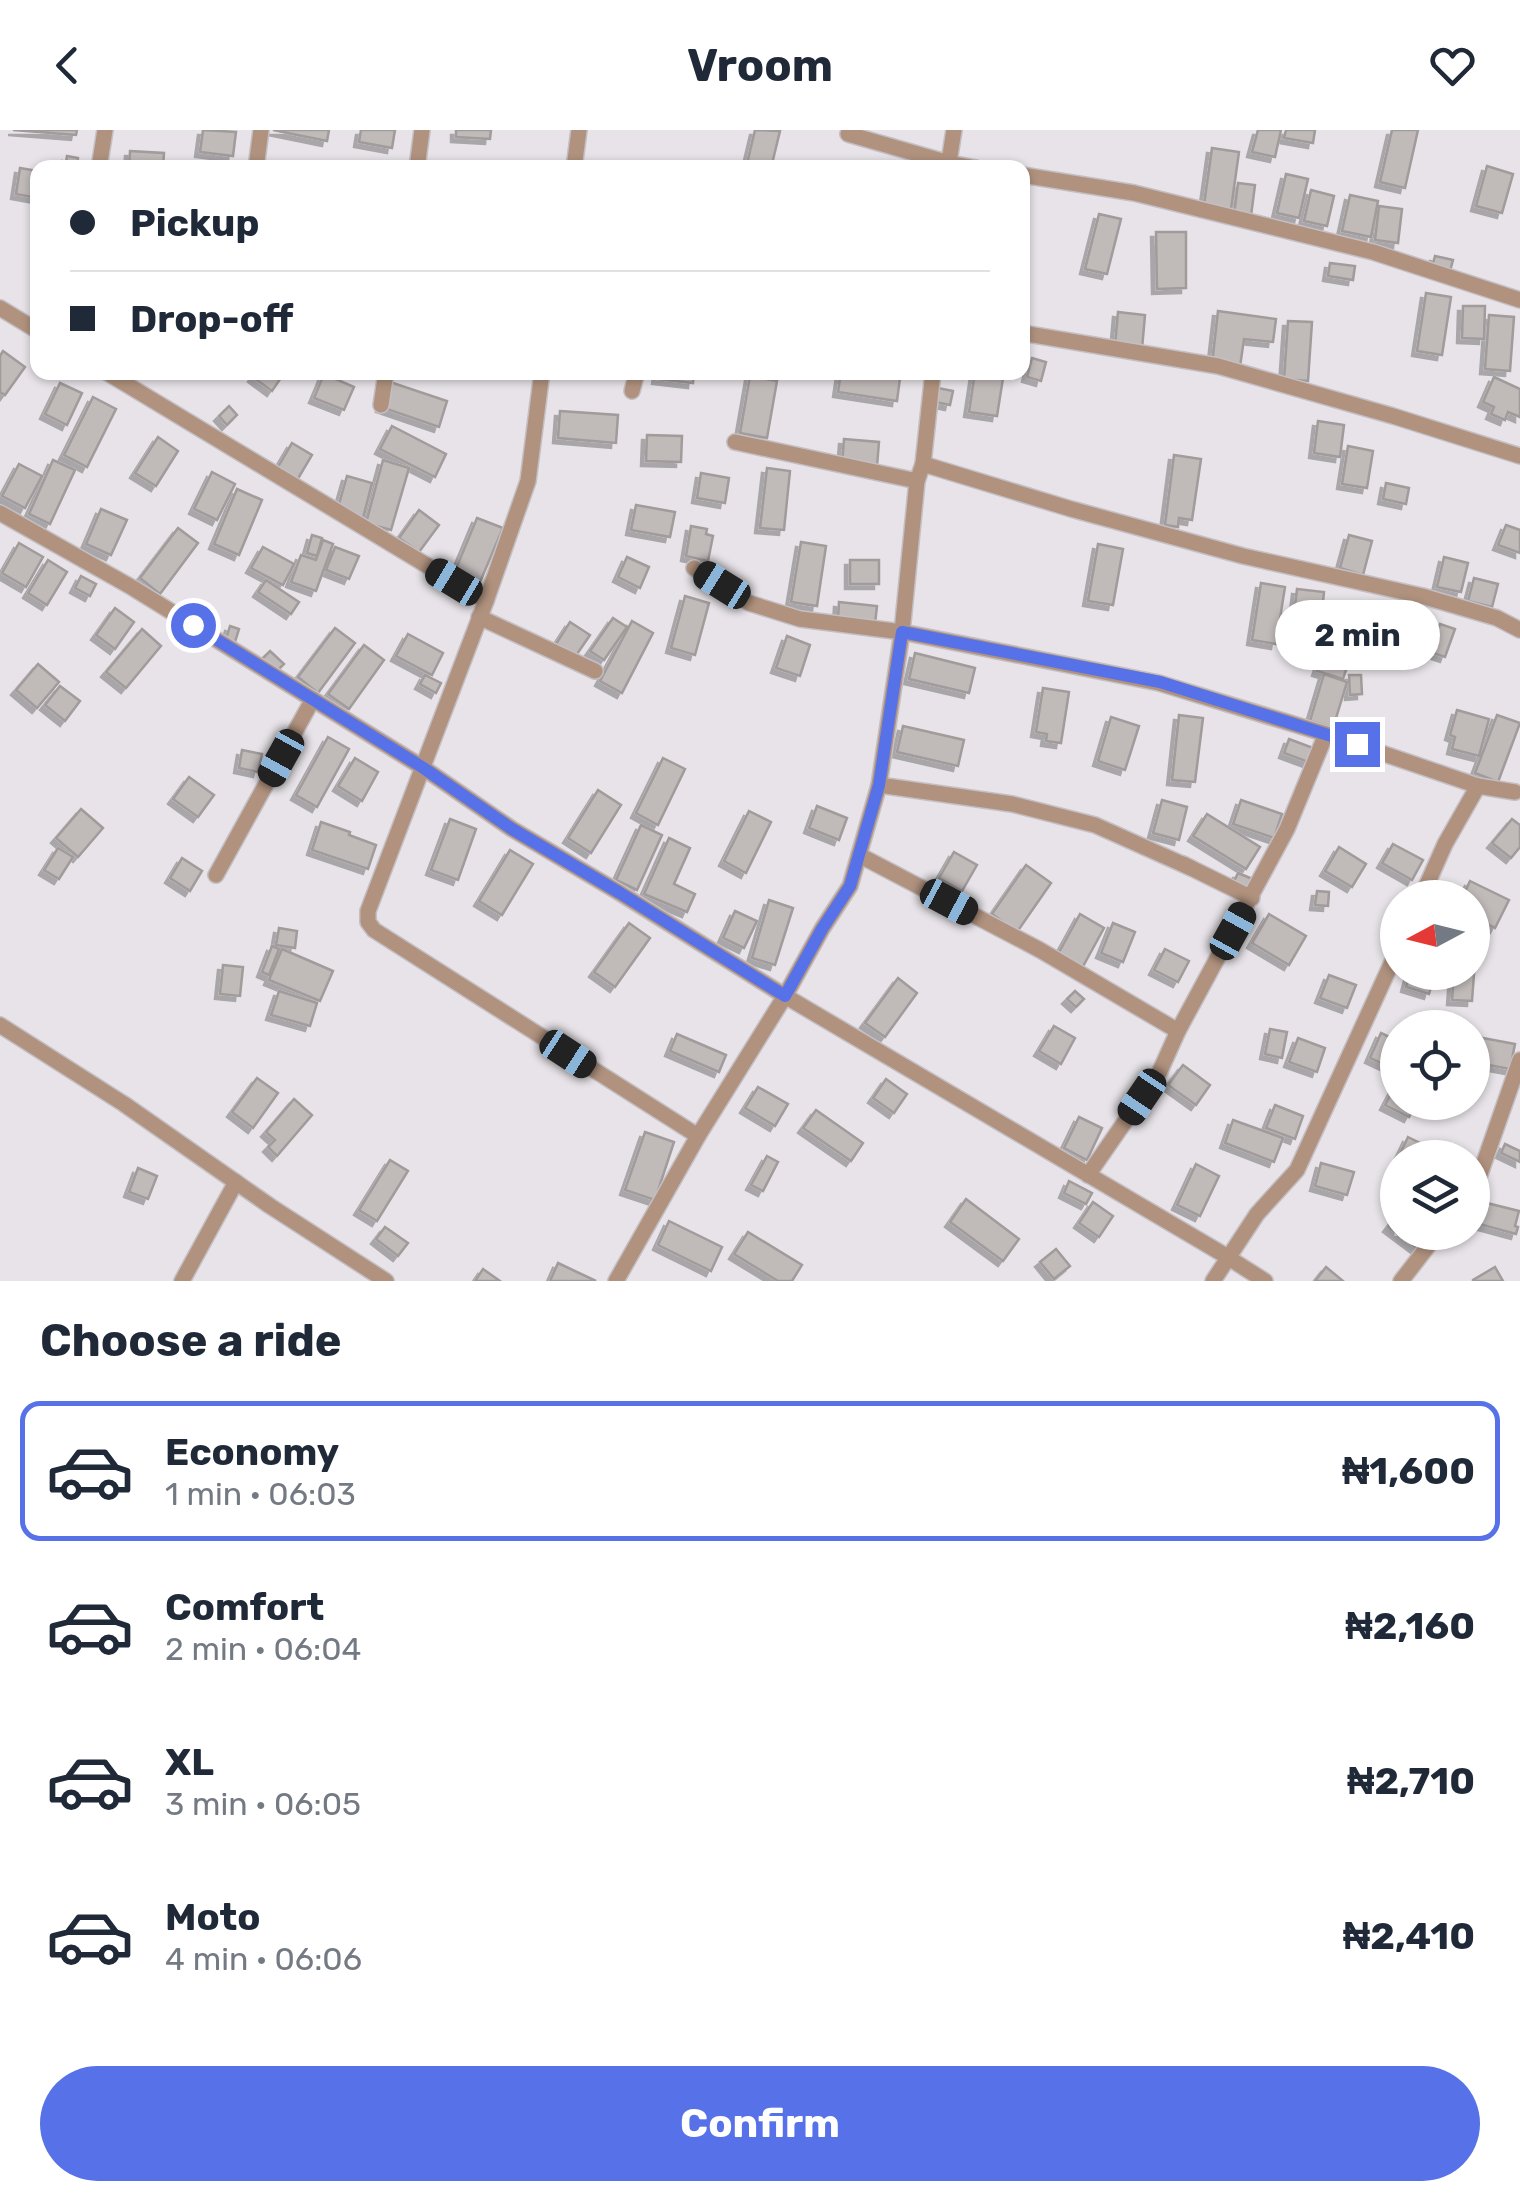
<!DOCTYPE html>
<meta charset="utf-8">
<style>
body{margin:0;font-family:Rubik,sans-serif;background:#f6f6f7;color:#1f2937;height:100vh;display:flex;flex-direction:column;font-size:38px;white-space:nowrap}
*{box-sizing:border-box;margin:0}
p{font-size:32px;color:#747a83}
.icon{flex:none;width:55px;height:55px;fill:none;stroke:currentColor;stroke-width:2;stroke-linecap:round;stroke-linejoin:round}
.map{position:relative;height:1151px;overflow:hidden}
.details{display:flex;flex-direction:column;background:#fff;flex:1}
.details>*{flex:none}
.top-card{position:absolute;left:30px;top:30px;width:1000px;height:220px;border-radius:20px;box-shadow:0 2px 8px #0004;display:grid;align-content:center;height:220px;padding:0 40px;background:#fff}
.needle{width:65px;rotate:263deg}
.fabs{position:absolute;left:1380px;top:750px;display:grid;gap:20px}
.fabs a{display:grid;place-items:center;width:110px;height:110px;border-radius:50%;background:#fff;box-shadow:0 2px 8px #0004;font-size:50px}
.end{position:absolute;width:45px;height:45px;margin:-22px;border:12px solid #5772e8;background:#fff;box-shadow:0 0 0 5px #fff}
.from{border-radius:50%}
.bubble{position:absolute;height:70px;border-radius:35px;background:#fff;box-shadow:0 2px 8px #0004;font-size:32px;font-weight:700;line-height:70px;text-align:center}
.car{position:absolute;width:30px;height:60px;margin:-30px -15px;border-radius:12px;box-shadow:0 0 8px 2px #0007;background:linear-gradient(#222 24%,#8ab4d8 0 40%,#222 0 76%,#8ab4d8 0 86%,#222 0)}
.top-card b{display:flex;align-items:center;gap:35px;height:95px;font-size:38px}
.top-card b+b{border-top:2px solid #e0e1e3}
.top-card i{width:25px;height:25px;background:#1f2937}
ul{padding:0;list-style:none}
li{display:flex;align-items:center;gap:30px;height:140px;margin:0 20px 15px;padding:0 20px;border:5px solid transparent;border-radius:20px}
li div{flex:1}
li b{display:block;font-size:38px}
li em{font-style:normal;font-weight:700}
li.on{border-color:#5772e8}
li>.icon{width:90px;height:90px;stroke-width:1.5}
h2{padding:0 40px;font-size:45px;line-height:120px}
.cta{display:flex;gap:20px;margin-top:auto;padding:20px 40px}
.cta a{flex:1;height:115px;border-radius:60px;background:#5772e8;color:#fff;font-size:40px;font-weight:700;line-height:115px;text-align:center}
header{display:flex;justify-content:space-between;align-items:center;height:130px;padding:0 40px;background:#fff;font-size:45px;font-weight:700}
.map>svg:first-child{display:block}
</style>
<header><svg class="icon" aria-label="back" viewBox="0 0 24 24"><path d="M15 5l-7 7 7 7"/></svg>Vroom<svg class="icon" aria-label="heart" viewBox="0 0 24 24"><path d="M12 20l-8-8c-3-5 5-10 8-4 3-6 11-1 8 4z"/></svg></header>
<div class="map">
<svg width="1520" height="1151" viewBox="0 0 1520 1151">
<defs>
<filter id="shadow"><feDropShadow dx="-5" dy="5" stdDeviation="0" flood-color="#0004"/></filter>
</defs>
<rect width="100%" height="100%" fill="#e7e3e8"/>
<g fill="#c0bab9" stroke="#a19b9b" stroke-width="2.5" filter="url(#shadow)">
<polygon points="13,0 77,0 76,5"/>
<polygon points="203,0 236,2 233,26 200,22"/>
<polygon points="273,0 329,0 327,11"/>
<polygon points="361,0 395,0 392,18 359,12"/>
<polygon points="456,0 491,0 490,9 456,7"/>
<polygon points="755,0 780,1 771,38 746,38"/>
<polygon points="1258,0 1281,0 1275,27 1252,22"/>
<polygon points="1286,0 1315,0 1313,13 1284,8"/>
<polygon points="1392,0 1418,0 1405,58 1380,52"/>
<polygon points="1212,18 1239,22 1231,79 1204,75"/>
<polygon points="130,21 164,23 163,38 129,38"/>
<polygon points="67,26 78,28 77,38 65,38"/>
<polygon points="426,31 481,38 425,38"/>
<polygon points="1487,36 1513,44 1502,83 1476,76"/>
<polygon points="20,38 38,41 38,68 16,64"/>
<polygon points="1286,44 1308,49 1299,88 1277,83"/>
<polygon points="1238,53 1255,55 1251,86 1234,84"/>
<polygon points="1311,60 1334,66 1327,96 1304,91"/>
<polygon points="1350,65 1378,71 1371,107 1342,101"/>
<polygon points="1379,76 1402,79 1398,113 1375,110"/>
<polygon points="1099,84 1121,89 1107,144 1085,139"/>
<polygon points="1156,102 1186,102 1186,158 1157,159"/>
<polygon points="1435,126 1453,130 1450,141 1432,137"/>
<polygon points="1330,133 1355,136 1353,150 1328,146"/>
<polygon points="1426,163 1451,167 1442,225 1417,221"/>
<polygon points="1463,176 1485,176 1484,209 1462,208"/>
<polygon points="1218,181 1276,189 1273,212 1244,209 1240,237 1212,234"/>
<polygon points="1118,182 1145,185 1142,219 1115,216"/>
<polygon points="1489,185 1514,187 1510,241 1485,239"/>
<polygon points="1288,191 1312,192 1308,251 1284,249"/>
<polygon points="3,221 25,237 5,265 0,262 0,226"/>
<polygon points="1032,228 1046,232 1041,251 1027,247"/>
<polygon points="256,242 285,242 272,261 253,247"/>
<polygon points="658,242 694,242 693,253 657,249"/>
<polygon points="841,242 866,242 900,248 897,271 838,262"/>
<polygon points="975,242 1004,242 997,286 969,282"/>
<polygon points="324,244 354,257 344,280 314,268"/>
<polygon points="750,246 777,251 767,308 740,303"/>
<polygon points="1494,247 1520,259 1520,287 1508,282 1505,290 1491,284 1494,277 1483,272"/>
<polygon points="390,252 447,271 439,297 381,277"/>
<polygon points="60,253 82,263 67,295 45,284"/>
<polygon points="938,258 953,261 950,275 935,272"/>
<polygon points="93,267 116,279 87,337 64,325"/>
<polygon points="229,276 237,285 227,295 219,286"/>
<polygon points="560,281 618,285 616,313 558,308"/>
<polygon points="1318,291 1344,295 1340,327 1314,323"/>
<polygon points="392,296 446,324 435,347 380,319"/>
<polygon points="647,305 682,306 681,332 646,331"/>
<polygon points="158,307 178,321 156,356 135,343"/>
<polygon points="844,309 879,312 877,336 842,334"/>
<polygon points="292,313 312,325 296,352 276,340"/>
<polygon points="1348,316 1373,321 1367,358 1342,354"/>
<polygon points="1174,325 1201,329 1192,390 1179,388 1178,397 1165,395"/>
<polygon points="53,330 75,340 50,394 29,384"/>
<polygon points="383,330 409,338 391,400 366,393"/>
<polygon points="19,334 42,346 25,378 2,366"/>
<polygon points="767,338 790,341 784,400 760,398"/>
<polygon points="212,342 235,354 217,390 194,379"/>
<polygon points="701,343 729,348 725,373 697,368"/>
<polygon points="347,346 372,353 363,388 337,381"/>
<polygon points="1386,353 1409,358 1406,374 1383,369"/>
<polygon points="237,359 262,370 239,425 214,414"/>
<polygon points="636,375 675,382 670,407 631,400"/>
<polygon points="101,379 127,390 111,425 86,414"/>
<polygon points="419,380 439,395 419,422 399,408"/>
<polygon points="477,388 503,398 480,452 455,441"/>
<polygon points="1506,395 1520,400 1520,423 1498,415"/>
<polygon points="691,396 707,399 706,404 713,406 708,431 686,426"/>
<polygon points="178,398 198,413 160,464 140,448"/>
<polygon points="312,405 322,408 317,426 307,423"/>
<polygon points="1349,405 1372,411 1363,445 1340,438"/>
<polygon points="323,410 333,414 316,461 291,452 301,425 316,430"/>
<polygon points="801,412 826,416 817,476 791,472"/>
<polygon points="19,413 43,427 26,457 2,443"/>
<polygon points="1098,414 1123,419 1113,475 1088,471"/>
<polygon points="263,417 294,434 283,455 251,438"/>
<polygon points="335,417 359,426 349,449 326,440"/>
<polygon points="627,427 649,437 640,458 618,447"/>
<polygon points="1444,427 1468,433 1461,462 1437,457"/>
<polygon points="48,430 67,442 47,475 28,463"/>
<rect x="850" y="430" width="29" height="24"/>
<polygon points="81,446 96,454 90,466 75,458"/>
<polygon points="1474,448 1498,454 1492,477 1468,471"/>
<polygon points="266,450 299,472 291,484 258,462"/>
<polygon points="1261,453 1285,457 1276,514 1252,510"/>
<polygon points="1297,459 1324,462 1318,522 1290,519"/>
<polygon points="685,466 709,473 695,525 671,518"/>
<polygon points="839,472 877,476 875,494 838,489"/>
<polygon points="115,478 134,492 115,519 96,505"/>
<polygon points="1398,483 1420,492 1409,520 1387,511"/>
<polygon points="613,488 627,497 604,530 590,521"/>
<polygon points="632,491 653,503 622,563 600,551"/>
<polygon points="570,492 590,505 575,527 556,514"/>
<polygon points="1440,494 1455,499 1445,527 1430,522"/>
<polygon points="230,496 239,499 235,512 226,509"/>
<polygon points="335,498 355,513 318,563 298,547"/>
<polygon points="142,499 161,516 126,558 106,542"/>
<polygon points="408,504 443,523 432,545 396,526"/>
<polygon points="787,506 810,515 800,546 776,538"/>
<polygon points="364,515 384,530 349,579 328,564"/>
<polygon points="270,521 284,534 275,543 262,529"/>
<polygon points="915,523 975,538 969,563 909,549"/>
<polygon points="1321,529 1347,537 1343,549 1317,541"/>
<polygon points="38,534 59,552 37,578 16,560"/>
<polygon points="1324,544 1347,552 1333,598 1310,591"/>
<polygon points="425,545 441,553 436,563 420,554"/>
<polygon points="1349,545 1361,545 1362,564 1350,565"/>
<polygon points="60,556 80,571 65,591 45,575"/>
<polygon points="1043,558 1069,562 1061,613 1046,611 1047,604 1036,602"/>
<polygon points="1457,580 1489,589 1479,626 1452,619 1455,607 1450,605"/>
<polygon points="1179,585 1203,588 1195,652 1172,650"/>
<polygon points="1497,585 1520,593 1498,652 1475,643"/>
<polygon points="1111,587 1139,596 1125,640 1098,631"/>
<polygon points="903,596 964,610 958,636 897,622"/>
<polygon points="328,607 349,619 317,677 296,665"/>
<polygon points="1289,609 1313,618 1308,632 1284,623"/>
<polygon points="242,620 262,624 258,642 239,638"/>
<polygon points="355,628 378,642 362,671 338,656"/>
<polygon points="663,628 685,639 658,695 636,683"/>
<polygon points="189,647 214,665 198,687 173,669"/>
<polygon points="598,660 621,675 591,723 568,708"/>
<polygon points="1162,670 1187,677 1179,710 1153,703"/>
<polygon points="1241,670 1282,684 1274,708 1233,694"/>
<polygon points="817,676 847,688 839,710 809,698"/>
<polygon points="81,679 103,698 78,727 56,708"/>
<polygon points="749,681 771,692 746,743 724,731"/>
<polygon points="1207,684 1260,717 1246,739 1193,706"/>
<polygon points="450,689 476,699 458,750 431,740"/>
<polygon points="1512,689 1520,695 1520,717 1511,728 1492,713"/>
<polygon points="321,692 350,702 349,705 376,715 368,739 312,720"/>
<polygon points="641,695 662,705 637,760 616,750"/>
<polygon points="669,708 690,718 674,754 695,764 687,782 644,764"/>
<polygon points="1393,714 1423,730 1412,750 1382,733"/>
<polygon points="1339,717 1366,734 1352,757 1325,741"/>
<polygon points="58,718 73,727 59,749 44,740"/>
<polygon points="510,720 533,734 502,785 479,771"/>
<polygon points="954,722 977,735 962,761 939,748"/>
<polygon points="182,728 202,741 190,761 170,748"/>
<polygon points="1026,735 1051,753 1017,802 992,784"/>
<polygon points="1238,743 1255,750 1250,761 1233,753"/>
<polygon points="1470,751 1509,770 1495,798 1472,787 1472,768 1462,768"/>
<polygon points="1317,761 1329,762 1328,776 1315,775"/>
<polygon points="769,770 793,778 775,835 752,828"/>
<polygon points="735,781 757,791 744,818 723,808"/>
<polygon points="1080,784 1104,798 1081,840 1057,826"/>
<polygon points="1269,784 1306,806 1289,835 1252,813"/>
<polygon points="629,793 650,808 615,857 594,842"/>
<polygon points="1113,793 1135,802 1123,832 1101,823"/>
<polygon points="279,798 297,801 295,818 276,815"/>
<polygon points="272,816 279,819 269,845 262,842"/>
<polygon points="282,819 333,841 320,871 269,850"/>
<polygon points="1165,819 1189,831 1178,852 1154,840"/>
<polygon points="1472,831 1475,831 1472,871 1452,870 1454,842 1472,842"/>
<polygon points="223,835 243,837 240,866 220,864"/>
<polygon points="1410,842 1435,843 1429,864 1406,857"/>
<polygon points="1329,845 1356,855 1347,878 1320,868"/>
<polygon points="898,848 917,863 885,907 865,893"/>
<polygon points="279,861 317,873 310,896 271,885"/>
<polygon points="1075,861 1084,869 1076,877 1067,869"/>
<polygon points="1054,896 1075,908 1061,934 1039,921"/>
<polygon points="1270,899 1287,902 1282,928 1265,924"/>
<polygon points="1381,903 1398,911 1398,941 1370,928"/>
<polygon points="677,904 726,925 719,942 670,921"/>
<polygon points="1472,905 1480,906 1477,923 1472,922"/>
<polygon points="1298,908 1325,918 1317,942 1289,932"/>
<polygon points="1483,908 1515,914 1510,939 1478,933"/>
<polygon points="1183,935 1210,955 1196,975 1168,955"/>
<polygon points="257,948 278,963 253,998 232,982"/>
<polygon points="886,949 907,964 894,983 873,968"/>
<polygon points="1395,956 1398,957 1398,972 1417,972 1409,987 1385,975"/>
<polygon points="758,957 788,974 775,996 745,978"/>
<polygon points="294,969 312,985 277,1026 268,1017 275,1010 266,1002"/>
<polygon points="1275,975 1303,986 1295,1009 1266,998"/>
<polygon points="816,980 863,1013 851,1031 803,998"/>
<polygon points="1079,987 1102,998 1087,1030 1064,1018"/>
<polygon points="1233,990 1283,1008 1274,1032 1225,1013"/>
<polygon points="645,1002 674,1012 655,1070 625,1060"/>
<polygon points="1408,1007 1426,1016 1420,1028 1399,1026"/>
<polygon points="1505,1014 1520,1021 1520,1032 1501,1023"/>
<polygon points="767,1026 778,1032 763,1061 751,1055"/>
<polygon points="390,1030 408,1041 377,1091 359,1080"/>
<polygon points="1321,1033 1354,1042 1347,1065 1315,1056"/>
<polygon points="1196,1034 1219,1046 1200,1086 1177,1075"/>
<polygon points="138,1038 157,1046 148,1069 129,1062"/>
<polygon points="1069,1051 1092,1063 1086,1074 1064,1063"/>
<polygon points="966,1069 1019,1109 1003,1131 950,1092"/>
<polygon points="1475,1070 1519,1081 1515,1096 1518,1097 1516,1104 1472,1092"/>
<polygon points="1093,1072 1113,1086 1099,1107 1079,1093"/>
<polygon points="1398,1084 1398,1102 1427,1102 1416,1118 1388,1097"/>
<polygon points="669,1091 722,1117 711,1141 658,1115"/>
<polygon points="385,1097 408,1113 398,1126 376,1109"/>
<polygon points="748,1102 802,1135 792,1151 778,1151 734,1124"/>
<polygon points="1056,1119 1070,1136 1054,1149 1040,1132"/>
<polygon points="558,1133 596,1151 550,1151"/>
<polygon points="1326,1137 1343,1151 1315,1151"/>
<polygon points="1495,1137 1503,1151 1473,1151 1473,1150"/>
<polygon points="483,1139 500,1151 475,1151"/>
</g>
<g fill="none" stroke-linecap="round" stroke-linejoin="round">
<g stroke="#c3bfc4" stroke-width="18">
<g id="minor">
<polyline points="848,4 949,33 976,38"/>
<polyline points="99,38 105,0"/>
<polyline points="256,38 261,0"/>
<polyline points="417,38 422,0"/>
<polyline points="574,38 579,0"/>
<polyline points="948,38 954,0"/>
<polyline points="1022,45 1134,63 1373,122 1520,170"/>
<polyline points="0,178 38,201"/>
<polyline points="1022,203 1218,236 1393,286 1520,326"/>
<polyline points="106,242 486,471"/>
<polyline points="542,242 528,351 486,471 368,781 368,792 374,800 698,1006"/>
<polyline points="632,261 637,242"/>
<polyline points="381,275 386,242"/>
<polyline points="735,312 917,351"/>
<polyline points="923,334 1071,379 1243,426 1422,466 1497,488 1520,500"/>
<polyline points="0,383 133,458 422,637 512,699 620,763 785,866 1221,1123 1265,1151"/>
<polyline points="694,438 749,473 800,489 902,502 1159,553 1326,604 1478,656 1515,662"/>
<polyline points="479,487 595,541"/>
<polyline points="879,655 1012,674 1095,695 1191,738"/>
<polyline points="859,725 1040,820 1178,901"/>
<polyline points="1183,734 1252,768"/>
<polyline points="216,745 313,569"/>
<polyline points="1421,768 1445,714 1478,656"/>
<polyline points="0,895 124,974 270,1076 386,1151"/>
<polyline points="1088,1045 1160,941 1178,901 1287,699 1326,604"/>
<polyline points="1472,1056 1479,1047 1520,930"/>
<polyline points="182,1151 236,1052"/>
<polyline points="616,1151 698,1006 785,866 822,799 850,756 879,655 902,502 917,351 923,334 933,242"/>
<polyline points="1213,1151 1257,1084 1297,1040 1398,819"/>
<polyline points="1401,1151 1439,1102"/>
</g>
</g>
<use href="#minor" stroke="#b0927e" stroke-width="15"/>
</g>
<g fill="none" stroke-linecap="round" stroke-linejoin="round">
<polyline stroke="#5772e8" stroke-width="12" points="193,495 422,637 512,699 620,763 785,866 822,799 850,756 879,655 902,502 1160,552 1357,614"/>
</g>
</svg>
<div class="fabs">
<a><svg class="needle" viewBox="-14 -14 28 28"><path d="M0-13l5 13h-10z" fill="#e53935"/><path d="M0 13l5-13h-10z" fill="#747a83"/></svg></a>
<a><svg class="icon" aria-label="locate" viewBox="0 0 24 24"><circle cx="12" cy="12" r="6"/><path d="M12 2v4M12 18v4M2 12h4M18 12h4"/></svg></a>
<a><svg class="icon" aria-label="layers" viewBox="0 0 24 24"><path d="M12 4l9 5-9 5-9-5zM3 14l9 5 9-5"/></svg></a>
</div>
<i class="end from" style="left:193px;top:495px"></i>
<i class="end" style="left:1357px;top:614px"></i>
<div class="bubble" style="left:1275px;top:470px;width:165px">2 min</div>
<i class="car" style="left:454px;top:452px;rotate:301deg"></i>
<i class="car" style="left:722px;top:455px;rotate:302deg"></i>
<i class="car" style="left:281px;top:628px;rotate:209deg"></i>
<i class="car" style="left:949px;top:772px;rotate:118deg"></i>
<i class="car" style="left:1233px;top:801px;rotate:29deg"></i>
<i class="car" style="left:568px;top:924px;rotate:123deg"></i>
<i class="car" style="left:1142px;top:967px;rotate:214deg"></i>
<div class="top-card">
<b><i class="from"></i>Pickup</b>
<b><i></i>Drop-off</b>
</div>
</div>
<section class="details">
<h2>Choose a ride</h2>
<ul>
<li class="on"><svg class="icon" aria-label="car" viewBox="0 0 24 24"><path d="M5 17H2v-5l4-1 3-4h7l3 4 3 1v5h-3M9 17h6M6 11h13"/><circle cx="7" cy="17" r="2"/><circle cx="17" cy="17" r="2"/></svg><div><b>Economy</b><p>1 min · 06:03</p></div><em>₦1,600</em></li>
<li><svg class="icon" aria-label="car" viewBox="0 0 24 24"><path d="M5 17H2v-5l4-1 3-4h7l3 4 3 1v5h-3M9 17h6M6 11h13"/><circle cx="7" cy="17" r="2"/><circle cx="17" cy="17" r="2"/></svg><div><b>Comfort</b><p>2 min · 06:04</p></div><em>₦2,160</em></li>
<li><svg class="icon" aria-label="car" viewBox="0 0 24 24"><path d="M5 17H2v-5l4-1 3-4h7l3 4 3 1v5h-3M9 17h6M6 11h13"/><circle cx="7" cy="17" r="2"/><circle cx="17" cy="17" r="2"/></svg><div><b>XL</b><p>3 min · 06:05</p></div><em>₦2,710</em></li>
<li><svg class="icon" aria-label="car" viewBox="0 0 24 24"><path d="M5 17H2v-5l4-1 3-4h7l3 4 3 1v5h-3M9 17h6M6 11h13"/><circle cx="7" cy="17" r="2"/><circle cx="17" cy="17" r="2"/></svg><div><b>Moto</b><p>4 min · 06:06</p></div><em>₦2,410</em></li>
</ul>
<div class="cta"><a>Confirm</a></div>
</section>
